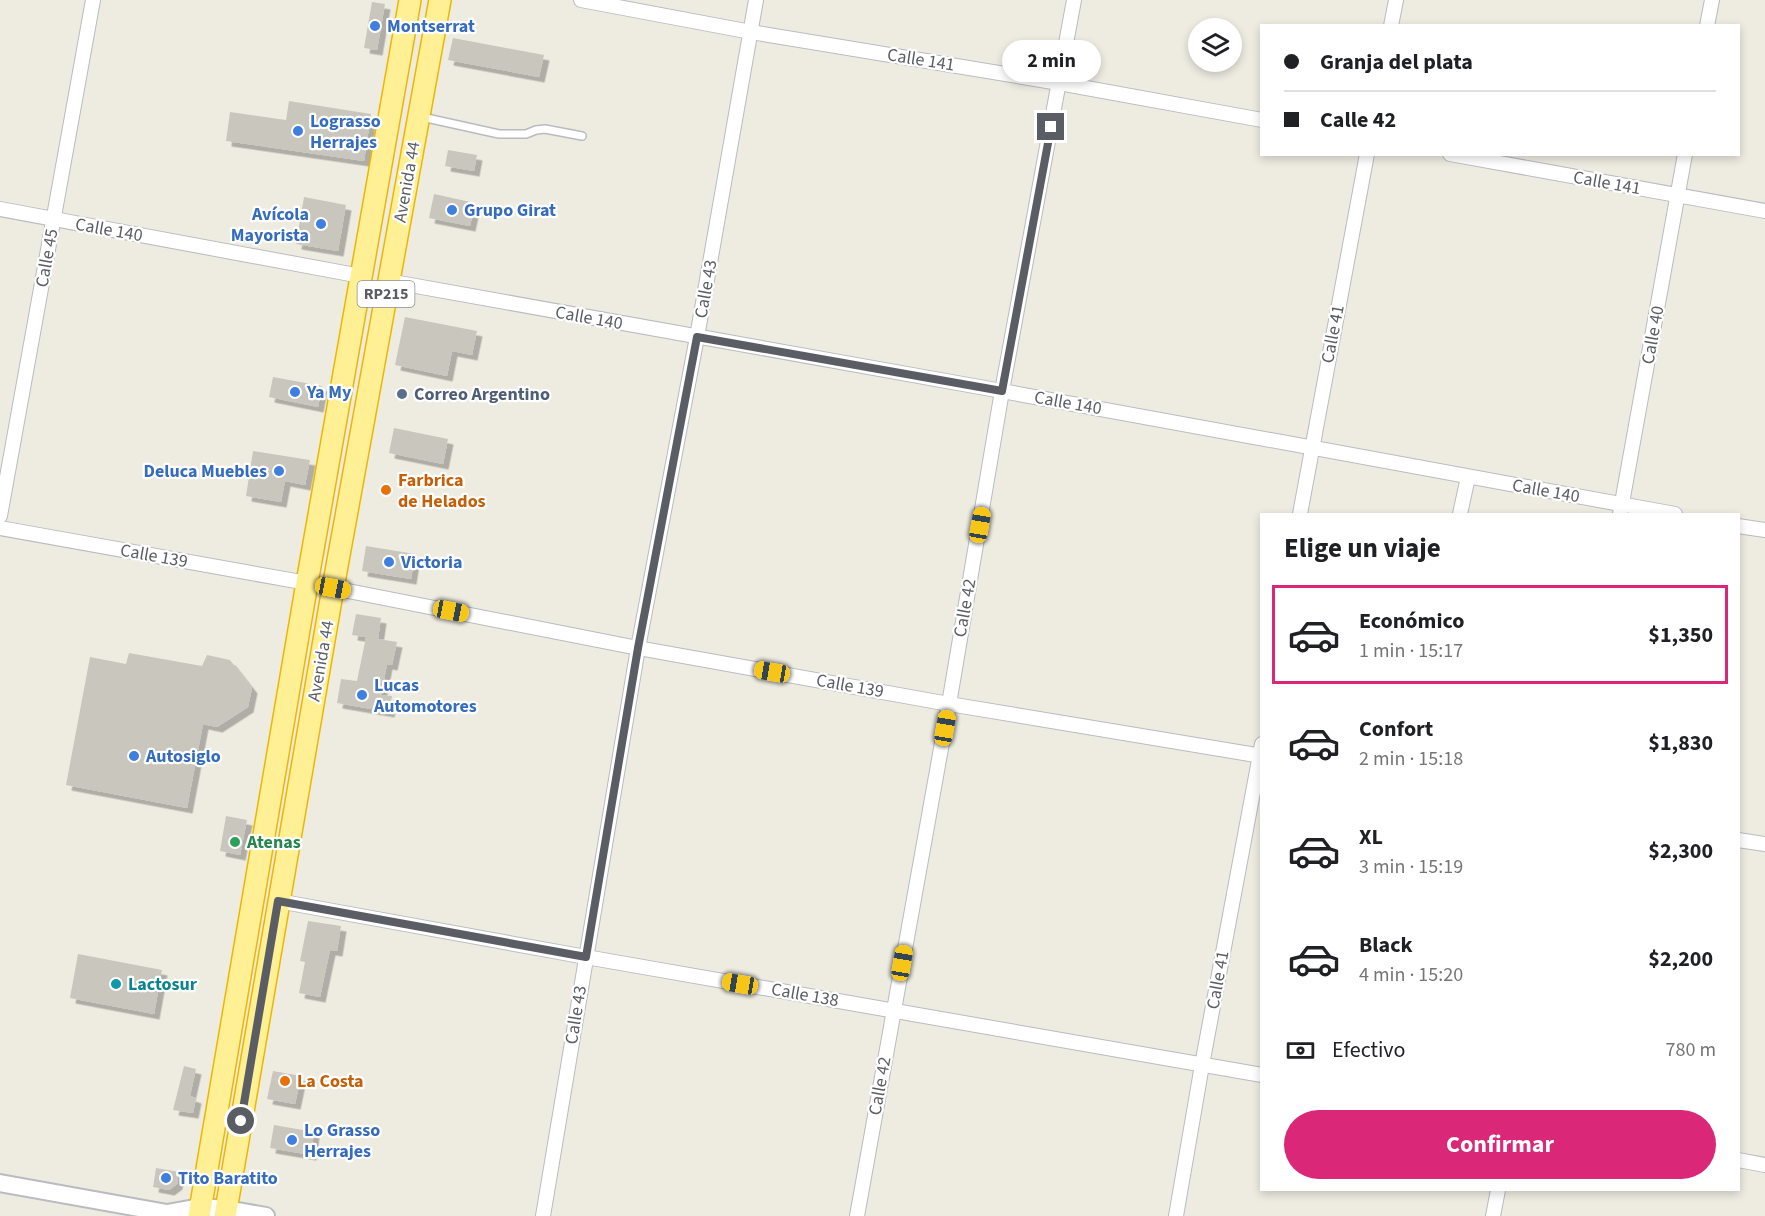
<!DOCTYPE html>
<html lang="es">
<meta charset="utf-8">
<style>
body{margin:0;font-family:"Source Sans 3",sans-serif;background:#f2f2f2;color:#202124;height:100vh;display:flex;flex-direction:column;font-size:22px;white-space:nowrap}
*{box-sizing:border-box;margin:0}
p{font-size:20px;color:#757577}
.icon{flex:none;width:33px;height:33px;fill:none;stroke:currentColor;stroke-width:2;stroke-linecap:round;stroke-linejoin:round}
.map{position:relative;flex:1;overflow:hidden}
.drawer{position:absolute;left:1260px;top:513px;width:480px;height:678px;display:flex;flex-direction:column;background:#fff;border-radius:0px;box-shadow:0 3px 9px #0003}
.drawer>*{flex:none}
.top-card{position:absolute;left:1260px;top:24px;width:480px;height:132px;border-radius:0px;box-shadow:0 3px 9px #0003;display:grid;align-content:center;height:132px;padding:0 24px;background:#fff}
.controls{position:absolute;left:1188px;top:18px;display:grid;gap:12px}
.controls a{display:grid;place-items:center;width:54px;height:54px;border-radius:50%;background:#fff;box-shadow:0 3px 9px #0003;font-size:30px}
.end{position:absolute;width:27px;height:27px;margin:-14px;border:8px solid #5a5d63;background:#fff;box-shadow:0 0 0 3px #fff}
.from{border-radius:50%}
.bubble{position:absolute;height:42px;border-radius:21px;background:#fff;box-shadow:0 3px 9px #0003;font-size:20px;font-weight:700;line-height:42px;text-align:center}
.car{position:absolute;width:18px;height:36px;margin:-18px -9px;border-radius:8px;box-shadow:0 0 4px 2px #0007;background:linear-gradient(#f5c518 24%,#345 0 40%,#f5c518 0 76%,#345 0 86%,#f5c518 0)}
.top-card b{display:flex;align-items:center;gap:21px;height:57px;font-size:22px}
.top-card b+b{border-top:2px solid #e0e0e0}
.top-card i{width:15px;height:15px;background:#202124}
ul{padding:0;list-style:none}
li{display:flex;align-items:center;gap:18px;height:99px;margin:0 12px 9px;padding:0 12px;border:3px solid transparent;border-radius:0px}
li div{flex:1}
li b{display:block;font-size:22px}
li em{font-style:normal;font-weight:700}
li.active{border-color:#db2777}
li>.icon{width:54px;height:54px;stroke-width:1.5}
h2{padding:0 24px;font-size:27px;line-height:72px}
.pay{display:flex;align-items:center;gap:15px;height:66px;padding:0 24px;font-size:22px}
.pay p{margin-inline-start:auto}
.button{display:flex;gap:12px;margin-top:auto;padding:12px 24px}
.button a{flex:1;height:69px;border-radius:36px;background:#db2777;color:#fff;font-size:24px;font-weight:700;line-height:69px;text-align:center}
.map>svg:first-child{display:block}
</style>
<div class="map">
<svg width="1765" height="1216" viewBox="0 0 1765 1216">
<defs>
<filter id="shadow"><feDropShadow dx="5.5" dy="5.5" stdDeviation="0" flood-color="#0004"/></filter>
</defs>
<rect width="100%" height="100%" fill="#eeece1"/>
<g fill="#c9c6be" filter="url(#shadow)">
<polygon points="372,2 385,4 377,50 364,48"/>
<polygon points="453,38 544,55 539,77 448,60"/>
<polygon points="289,101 371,114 364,161 226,141 230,112 286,120"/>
<polygon points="448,150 477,155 474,171 445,166"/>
<polygon points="434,194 475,203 470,226 429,218"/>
<polygon points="304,197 346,205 338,251 296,244"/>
<polygon points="405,317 477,331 472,355 452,351 447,376 395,365"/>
<polygon points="273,377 322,386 318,407 269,397"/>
<polygon points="394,428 448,439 443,464 389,453"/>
<polygon points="253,451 310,460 305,485 285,481 281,502 246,496"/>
<polygon points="366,546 415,554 411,579 362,571"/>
<polygon points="356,614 381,618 378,639 397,642 392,665 387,664 381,695 392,696 389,712 337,703 341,679 357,681 366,637 352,635"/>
<polygon points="129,653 202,666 207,655 230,660 252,688 248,707 217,727 203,724 187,808 66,785 90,657 126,664"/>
<polygon points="226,816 247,820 240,855 220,851"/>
<polygon points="308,921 341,926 337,951 330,950 320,997 299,993 305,962 300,961"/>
<polygon points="78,954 162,970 154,1014 70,998"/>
<polygon points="184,1066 196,1069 190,1096 196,1098 193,1113 173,1110"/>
<polygon points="273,1071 301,1076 295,1104 267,1099"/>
<polygon points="274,1125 314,1132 311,1155 270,1148"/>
<polygon points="156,1168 179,1172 177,1184 169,1190 153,1187"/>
</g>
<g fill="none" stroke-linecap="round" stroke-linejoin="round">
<g stroke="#b9bbc1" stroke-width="10">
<polyline id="service" points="422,117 499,134 526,134 536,130 545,129 582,136"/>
</g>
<g stroke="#b9bbc1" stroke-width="16">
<g id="minor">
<polyline points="581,0 751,32 1059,83 1262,120"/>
<polyline points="1391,26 1396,0"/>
<polyline points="1707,26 1712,0"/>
<polyline points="1450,154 1765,211"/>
<polyline points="0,209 361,276"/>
<polyline points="388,281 1002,391 1675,514"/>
<polyline points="1300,514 1367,154"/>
<polyline points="1460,514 1468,477"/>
<polyline points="1620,514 1685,154"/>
<polyline points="0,516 93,0"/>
<polyline points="1738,526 1765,530"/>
<polyline points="0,528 307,583"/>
<polyline points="333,588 638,648 949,704 1262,756"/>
<polyline points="1738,840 1765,844"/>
<polyline points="278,901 586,957 1262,1075"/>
<polyline points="1738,1160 1765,1165"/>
<polyline points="543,1216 638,648 697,337 756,0"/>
<polyline points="857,1216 949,704 1002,391 1074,0"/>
<polyline points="1176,1216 1202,1065 1262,744"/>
<polyline points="1493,1216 1498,1190"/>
</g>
</g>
<g stroke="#b9bbc1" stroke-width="20">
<g id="tertiary">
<polyline points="0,1183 167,1213 173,1216"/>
<polyline points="167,1213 200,1207 226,1209 266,1216"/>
</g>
</g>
<g stroke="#efb600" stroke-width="24">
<g id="trunk">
<polyline points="199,1216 307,583 410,0"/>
<polyline points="225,1216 333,588 440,0"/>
</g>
</g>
<use href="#service" stroke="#fff" stroke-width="7"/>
<use href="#minor" stroke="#fff" stroke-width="14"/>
<use href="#tertiary" stroke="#fff" stroke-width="16"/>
<use href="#trunk" stroke="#fff096" stroke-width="21"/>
</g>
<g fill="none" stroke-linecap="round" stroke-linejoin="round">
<polyline stroke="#5a5d63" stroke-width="8" points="241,1121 278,901 586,957 638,648 697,337 1002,391 1051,127"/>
</g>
<g fill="#3f7fe0" stroke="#fff" stroke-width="2">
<circle cx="375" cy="26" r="6"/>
<circle cx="298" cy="131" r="6"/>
<circle cx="452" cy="210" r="6"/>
<circle cx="321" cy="224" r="6"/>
<circle cx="295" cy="392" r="6"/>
<circle cx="279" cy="471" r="6"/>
<circle cx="389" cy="562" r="6"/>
<circle cx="362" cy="695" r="6"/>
<circle cx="134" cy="756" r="6"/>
<circle cx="292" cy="1140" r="6"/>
<circle cx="166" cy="1178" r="6"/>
</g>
<circle fill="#5c6f8a" stroke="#fff" stroke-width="2" cx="402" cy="394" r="6"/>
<g fill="#e8710a" stroke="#fff" stroke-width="2">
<circle cx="386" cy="490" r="6"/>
<circle cx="285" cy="1081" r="6"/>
</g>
<circle fill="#2e9e5b" stroke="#fff" stroke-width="2" cx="235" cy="842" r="6"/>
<circle fill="#0f9aa8" stroke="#fff" stroke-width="2" cx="116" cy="984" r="6"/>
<g text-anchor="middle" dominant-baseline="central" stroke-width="4.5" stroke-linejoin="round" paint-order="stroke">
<rect fill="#fff" stroke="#8c8e92" stroke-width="1.5" x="357.5" y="281" width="57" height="26" rx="4.5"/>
<g font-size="16" font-weight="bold" fill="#5a5d63">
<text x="386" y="294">RP215</text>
</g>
<g font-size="18" font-weight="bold" fill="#366cbe" stroke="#fff" text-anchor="start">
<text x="387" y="26">Montserrat</text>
<text x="310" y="121">Lograsso<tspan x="310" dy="21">Herrajes</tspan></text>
<text x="464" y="210">Grupo Girat</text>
<text x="309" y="214" text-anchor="end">Avícola<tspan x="309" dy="21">Mayorista</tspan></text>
<text x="307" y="392">Ya My</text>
<text x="267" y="471" text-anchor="end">Deluca Muebles</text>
<text x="401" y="562">Victoria</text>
<text x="374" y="685">Lucas<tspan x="374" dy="21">Automotores</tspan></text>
<text x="146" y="756">Autosiglo</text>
<text x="304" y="1130">Lo Grasso<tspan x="304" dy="21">Herrajes</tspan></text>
<text x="178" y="1178">Tito Baratito</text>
</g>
<g font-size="18" fill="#5a5d63" stroke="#fff">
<text transform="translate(921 60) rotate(9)">Calle 141</text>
<text transform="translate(407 182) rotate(-80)">Avenida 44</text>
<text transform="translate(1607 183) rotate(10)">Calle 141</text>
<text transform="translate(109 230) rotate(10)">Calle 140</text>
<text transform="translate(47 258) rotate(-80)">Calle 45</text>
<text transform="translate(706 289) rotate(-80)">Calle 43</text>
<text transform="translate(589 318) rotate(10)">Calle 140</text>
<text transform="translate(1333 334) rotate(-79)">Calle 41</text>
<text transform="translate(1653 335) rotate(-80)">Calle 40</text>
<text transform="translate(1068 403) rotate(10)">Calle 140</text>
<text transform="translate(1546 491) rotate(10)">Calle 140</text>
<text transform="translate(154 556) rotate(10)">Calle 139</text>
<text transform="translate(965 608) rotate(-80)">Calle 42</text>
<text transform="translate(321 661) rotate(-80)">Avenida 44</text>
<text transform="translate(850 686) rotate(10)">Calle 139</text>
<text transform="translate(1218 980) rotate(-80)">Calle 41</text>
<text transform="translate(805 995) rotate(10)">Calle 138</text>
<text transform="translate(576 1015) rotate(-81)">Calle 43</text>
<text transform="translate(880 1086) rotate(-80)">Calle 42</text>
</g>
<g font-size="18" font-weight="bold" fill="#4e5e75" stroke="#fff" text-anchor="start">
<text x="414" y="394">Correo Argentino</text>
</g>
<g font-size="18" font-weight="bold" fill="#c56008" stroke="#fff" text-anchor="start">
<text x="398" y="480">Farbrica<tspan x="398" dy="21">de Helados</tspan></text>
<text x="297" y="1081">La Costa</text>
</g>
<g font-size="18" font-weight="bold" fill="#27864d" stroke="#fff" text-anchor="start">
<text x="247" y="842">Atenas</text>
</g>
<g font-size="18" font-weight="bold" fill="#0d838f" stroke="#fff" text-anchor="start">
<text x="128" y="984">Lactosur</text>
</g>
</g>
</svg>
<div class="controls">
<a><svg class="icon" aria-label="layers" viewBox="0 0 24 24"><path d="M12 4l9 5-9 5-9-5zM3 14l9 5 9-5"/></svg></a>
</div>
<i class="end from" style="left:241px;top:1121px"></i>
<i class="end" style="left:1051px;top:127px"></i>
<div class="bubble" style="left:1002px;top:40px;width:99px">2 min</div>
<i class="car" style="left:980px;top:525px;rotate:10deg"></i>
<i class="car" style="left:333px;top:588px;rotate:101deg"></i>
<i class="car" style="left:451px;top:611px;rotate:101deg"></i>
<i class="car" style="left:772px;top:672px;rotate:280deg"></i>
<i class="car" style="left:945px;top:728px;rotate:10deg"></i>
<i class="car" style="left:902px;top:963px;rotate:10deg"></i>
<i class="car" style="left:740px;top:984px;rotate:280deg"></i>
<div class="top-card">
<b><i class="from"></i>Granja del plata</b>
<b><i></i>Calle 42</b>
</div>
<section class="drawer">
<h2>Elige un viaje</h2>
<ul>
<li class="active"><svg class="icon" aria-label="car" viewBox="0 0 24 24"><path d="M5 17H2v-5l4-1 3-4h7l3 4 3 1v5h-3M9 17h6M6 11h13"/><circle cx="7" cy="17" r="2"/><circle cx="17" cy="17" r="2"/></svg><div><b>Económico</b><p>1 min · 15:17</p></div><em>$1,350</em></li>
<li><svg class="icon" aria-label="car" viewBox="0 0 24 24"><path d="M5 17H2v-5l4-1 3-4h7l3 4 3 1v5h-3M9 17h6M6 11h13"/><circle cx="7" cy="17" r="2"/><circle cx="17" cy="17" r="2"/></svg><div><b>Confort</b><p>2 min · 15:18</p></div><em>$1,830</em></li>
<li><svg class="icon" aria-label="car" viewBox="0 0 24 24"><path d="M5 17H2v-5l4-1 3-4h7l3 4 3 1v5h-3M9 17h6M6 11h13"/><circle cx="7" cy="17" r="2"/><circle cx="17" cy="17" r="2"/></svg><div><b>XL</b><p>3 min · 15:19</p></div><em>$2,300</em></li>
<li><svg class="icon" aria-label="car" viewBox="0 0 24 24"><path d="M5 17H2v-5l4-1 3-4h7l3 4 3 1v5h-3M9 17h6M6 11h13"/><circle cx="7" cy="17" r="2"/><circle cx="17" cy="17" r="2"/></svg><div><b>Black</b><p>4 min · 15:20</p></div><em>$2,200</em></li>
</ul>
<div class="pay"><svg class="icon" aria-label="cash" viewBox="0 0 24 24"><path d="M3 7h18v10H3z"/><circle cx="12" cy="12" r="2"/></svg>Efectivo<p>780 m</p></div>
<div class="button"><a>Confirmar</a></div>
</section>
</div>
